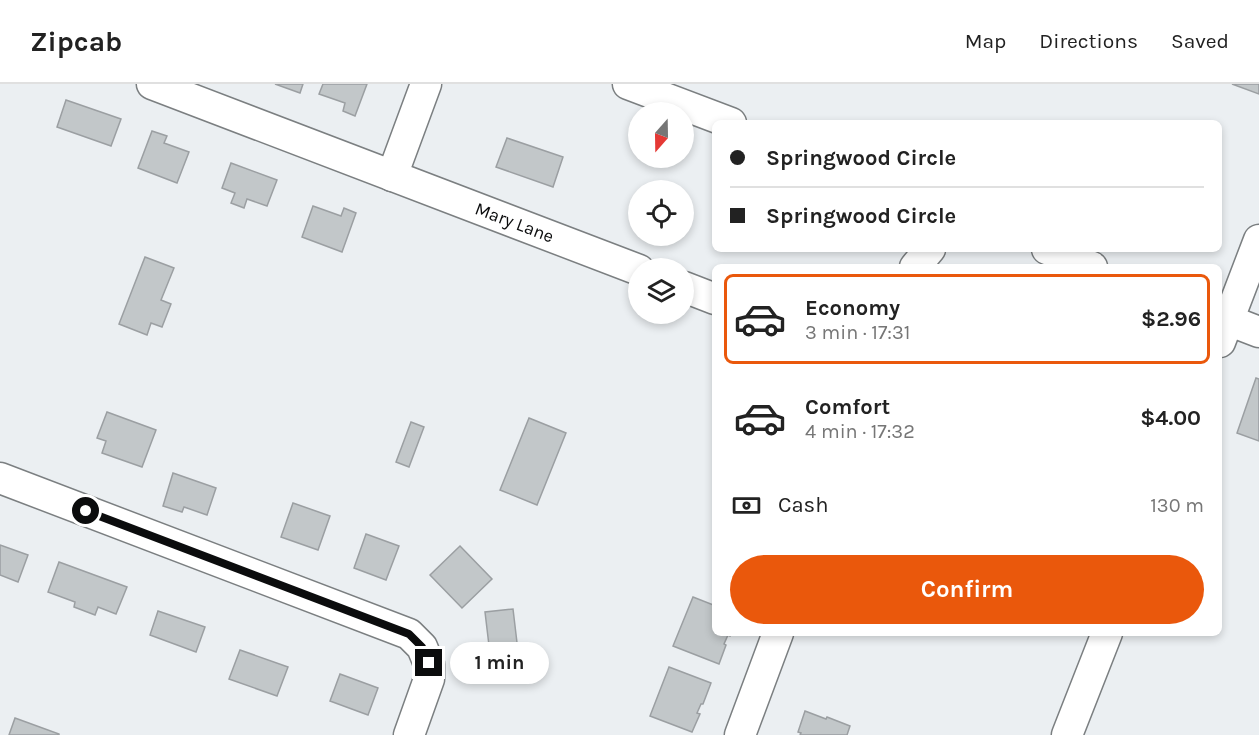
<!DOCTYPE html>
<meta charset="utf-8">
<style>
body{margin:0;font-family:Karla,sans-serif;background:#f2f2f2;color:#222;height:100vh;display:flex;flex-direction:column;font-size:22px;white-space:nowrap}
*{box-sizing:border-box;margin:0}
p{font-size:20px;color:#767676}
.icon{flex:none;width:33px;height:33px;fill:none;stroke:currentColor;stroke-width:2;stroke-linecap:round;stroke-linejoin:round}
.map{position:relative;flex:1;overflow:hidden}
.drawer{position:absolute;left:712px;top:180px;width:510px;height:372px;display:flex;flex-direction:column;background:#fff;border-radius:9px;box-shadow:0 3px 9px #0003}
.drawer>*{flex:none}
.guide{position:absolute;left:712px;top:36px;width:510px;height:132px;border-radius:9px;box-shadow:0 3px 9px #0003;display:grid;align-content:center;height:132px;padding:0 18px;background:#fff}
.needle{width:39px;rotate:200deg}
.fabs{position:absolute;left:628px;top:18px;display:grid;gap:12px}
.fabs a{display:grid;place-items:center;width:66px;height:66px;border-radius:50%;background:#fff;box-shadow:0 3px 9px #0003;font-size:30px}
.end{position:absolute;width:27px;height:27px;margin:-14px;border:8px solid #0b0c0d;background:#fff;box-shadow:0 0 0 3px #fff}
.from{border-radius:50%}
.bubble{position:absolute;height:42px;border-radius:21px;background:#fff;box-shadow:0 3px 9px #0003;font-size:20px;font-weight:700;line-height:42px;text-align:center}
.guide b{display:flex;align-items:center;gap:21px;height:57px;font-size:22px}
.guide b+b{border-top:2px solid #e0e0e0}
.guide i{width:15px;height:15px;background:#222}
ul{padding:10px 0 0;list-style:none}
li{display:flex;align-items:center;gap:18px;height:90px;margin:0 12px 9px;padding:0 6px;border:3px solid transparent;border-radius:9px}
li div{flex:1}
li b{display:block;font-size:22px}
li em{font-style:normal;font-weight:700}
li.active{border-color:#ea580c}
li>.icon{width:54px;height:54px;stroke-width:1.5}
.pay{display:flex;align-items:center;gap:15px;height:66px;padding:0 18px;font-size:22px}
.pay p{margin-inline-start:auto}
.cta{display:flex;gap:12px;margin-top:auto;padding:12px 18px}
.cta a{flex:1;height:69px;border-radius:36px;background:#ea580c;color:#fff;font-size:24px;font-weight:700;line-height:69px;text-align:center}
header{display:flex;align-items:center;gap:36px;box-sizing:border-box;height:84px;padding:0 30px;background:#fff;border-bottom:2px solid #e0e0e0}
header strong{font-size:28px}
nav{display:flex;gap:33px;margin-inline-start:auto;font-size:21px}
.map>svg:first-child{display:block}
</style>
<header>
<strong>Zipcab</strong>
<nav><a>Map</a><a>Directions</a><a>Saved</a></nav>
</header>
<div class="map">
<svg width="1259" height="651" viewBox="0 0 1259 651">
<rect width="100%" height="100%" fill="#ebeff2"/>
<g fill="#c2c7c9" stroke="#9b9fa2" stroke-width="1.5">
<polygon points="275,0 303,0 300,9"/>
<polygon points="323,0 367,0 355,32 343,27 345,19 319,10"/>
<polygon points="1232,0 1259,0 1259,10"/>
<polygon points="66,16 121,35 111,62 57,43"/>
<polygon points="152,47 167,52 164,59 189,68 177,99 138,84"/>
<polygon points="507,54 563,73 553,103 496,83"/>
<polygon points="231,79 277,96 267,122 247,115 244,124 231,119 235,109 222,104"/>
<polygon points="313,122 341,132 344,124 356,129 342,168 302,153"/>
<polygon points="145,173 174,184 161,216 171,220 162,243 151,239 147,251 119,240"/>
<polygon points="1256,294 1259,295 1259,357 1237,349"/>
<polygon points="107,328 156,346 142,383 102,369 106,357 97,354"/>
<polygon points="529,334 566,349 537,421 500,406"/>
<polygon points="411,338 424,343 409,383 396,378"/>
<polygon points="173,389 216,404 207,431 184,423 182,428 163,422"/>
<polygon points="293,419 330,432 318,466 281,453"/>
<polygon points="366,450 399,462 386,496 354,484"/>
<polygon points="0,461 28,471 18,498 0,491"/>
<polygon points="460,462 492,495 462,524 430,491"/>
<polygon points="59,478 127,503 116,530 98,523 95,531 74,523 75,518 48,508"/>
<polygon points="693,513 716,522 716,549 731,549 730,552 728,551 724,560 726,561 719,580 673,562"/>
<polygon points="513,525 518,567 490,570 485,528"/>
<polygon points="158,527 205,543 196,568 150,551"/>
<polygon points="240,566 288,583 277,612 229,595"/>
<polygon points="669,583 711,599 703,620 701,620 697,629 700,630 692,648 650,632"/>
<polygon points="340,590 378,604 368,631 330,617"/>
<polygon points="805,627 826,635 827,633 850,642 847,651 800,651 801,649 798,648"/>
<polygon points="15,634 59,650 59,651 9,651"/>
</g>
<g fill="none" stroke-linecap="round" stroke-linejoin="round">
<g stroke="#7b7f81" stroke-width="33">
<g id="minor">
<path id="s1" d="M152 0 639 186"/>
<polyline points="628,0 731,39"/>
<polyline points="392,92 426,0"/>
<polyline points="1047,165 1092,183"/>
<polyline points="915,183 930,165"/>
<polyline points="684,203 715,215"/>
<polyline points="1220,233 1259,248"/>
<polyline points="1220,258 1259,156"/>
<polyline points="0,394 409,550 422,563 429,580 429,595 409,651"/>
<polyline points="740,651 778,549"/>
<polyline points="1067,651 1107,549"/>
</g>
</g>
<use href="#minor" stroke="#fff" stroke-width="30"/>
</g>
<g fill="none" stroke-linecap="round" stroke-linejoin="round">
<polyline stroke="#0b0c0d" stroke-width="8" points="86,427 409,550 422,563 429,579"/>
</g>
<g text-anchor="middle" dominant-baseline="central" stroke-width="5" stroke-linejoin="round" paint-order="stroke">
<g font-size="18" fill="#0b0c0d" stroke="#ebeff2">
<text stroke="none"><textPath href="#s1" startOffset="388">Mary Lane</textPath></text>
</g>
</g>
</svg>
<div class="fabs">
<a><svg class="needle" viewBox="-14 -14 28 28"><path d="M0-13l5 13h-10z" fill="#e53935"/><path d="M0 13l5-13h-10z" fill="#767676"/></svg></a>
<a><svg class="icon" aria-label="locate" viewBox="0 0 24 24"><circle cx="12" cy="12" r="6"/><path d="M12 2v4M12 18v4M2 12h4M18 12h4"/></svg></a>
<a><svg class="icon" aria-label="layers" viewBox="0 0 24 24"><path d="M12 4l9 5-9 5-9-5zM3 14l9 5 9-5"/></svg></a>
</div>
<i class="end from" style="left:86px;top:427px"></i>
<i class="end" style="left:429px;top:579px"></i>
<div class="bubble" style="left:450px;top:558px;width:99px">1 min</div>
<div class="guide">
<b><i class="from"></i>Springwood Circle</b>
<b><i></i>Springwood Circle</b>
</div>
<section class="drawer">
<ul>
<li class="active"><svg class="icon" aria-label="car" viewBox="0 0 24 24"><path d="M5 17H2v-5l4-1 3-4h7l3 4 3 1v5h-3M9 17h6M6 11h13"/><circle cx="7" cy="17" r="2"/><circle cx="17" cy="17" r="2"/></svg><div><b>Economy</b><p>3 min · 17:31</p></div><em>$2.96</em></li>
<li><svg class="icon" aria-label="car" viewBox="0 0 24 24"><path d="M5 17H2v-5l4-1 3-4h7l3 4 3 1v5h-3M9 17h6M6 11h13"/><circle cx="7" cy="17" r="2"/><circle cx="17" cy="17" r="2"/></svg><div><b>Comfort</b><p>4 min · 17:32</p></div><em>$4.00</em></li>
</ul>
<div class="pay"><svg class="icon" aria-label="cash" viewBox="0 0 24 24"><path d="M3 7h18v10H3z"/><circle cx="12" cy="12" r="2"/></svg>Cash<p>130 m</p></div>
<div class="cta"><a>Confirm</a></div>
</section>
</div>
